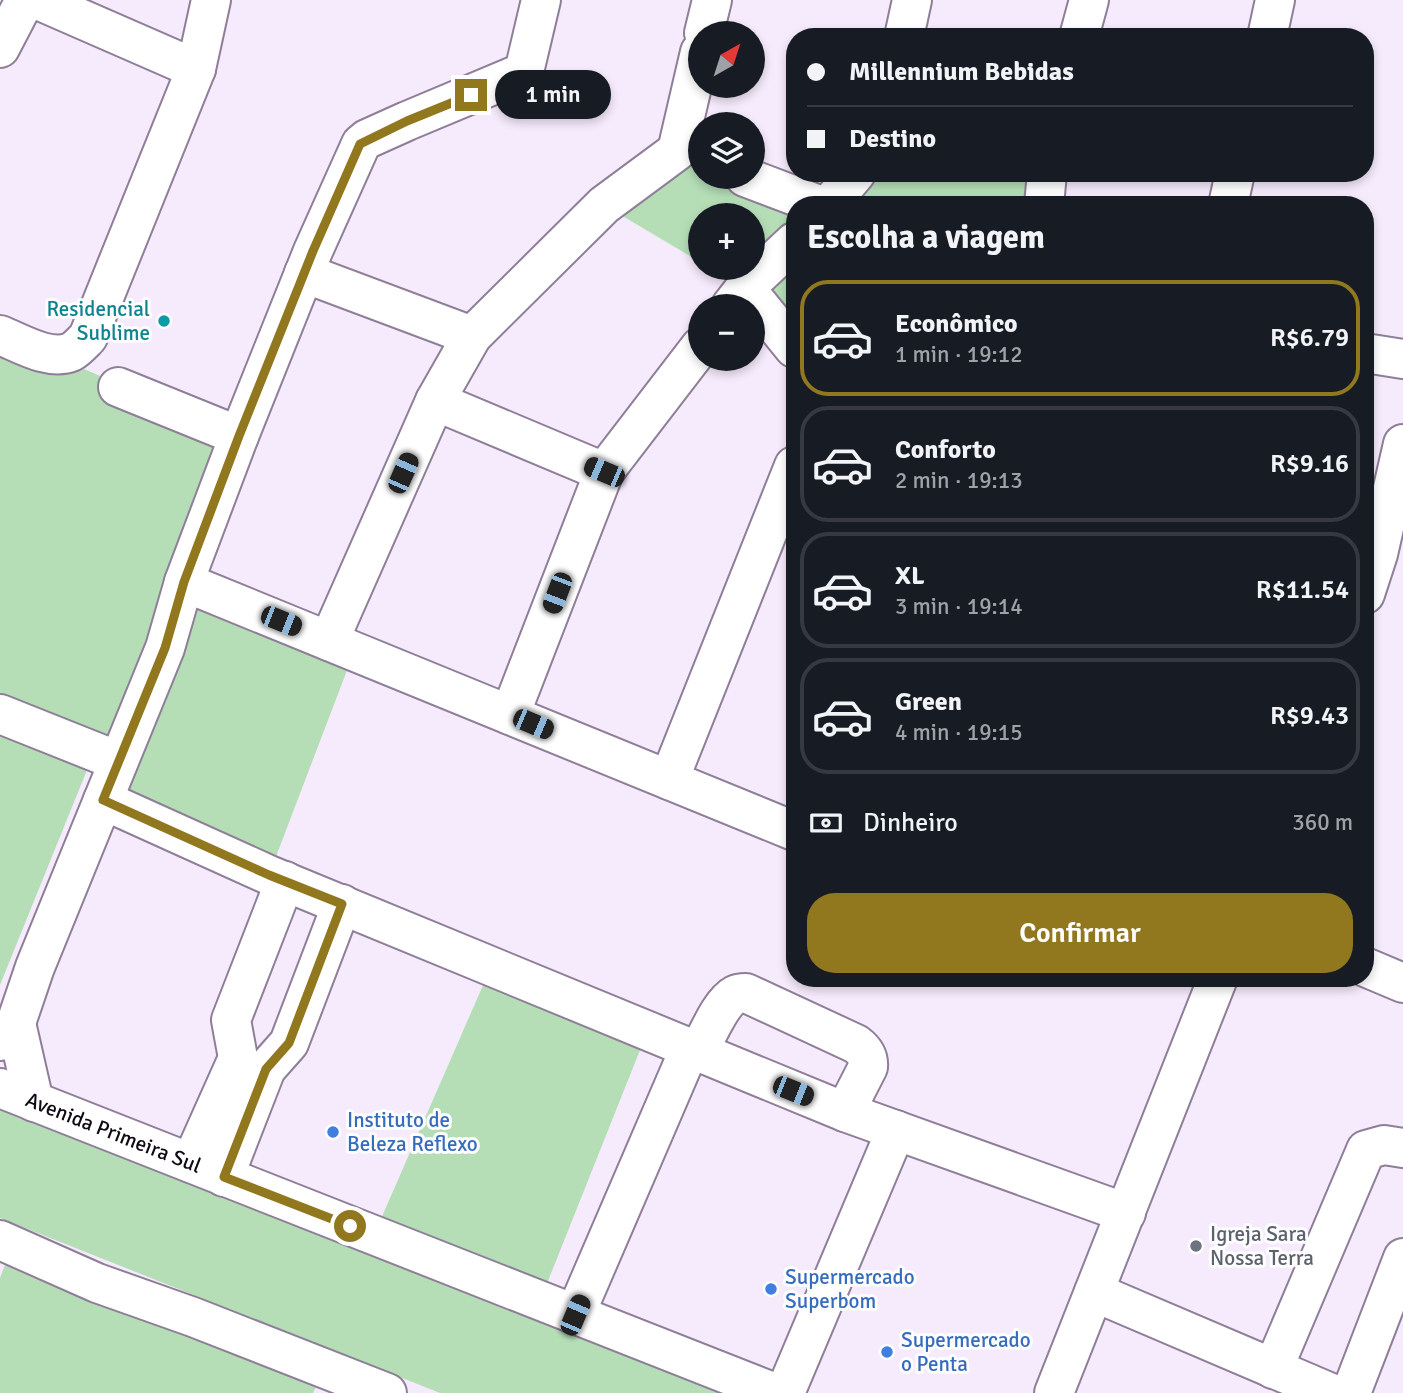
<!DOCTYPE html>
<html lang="pt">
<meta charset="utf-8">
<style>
body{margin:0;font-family:Signika,sans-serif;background:#20242c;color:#f1f3f6;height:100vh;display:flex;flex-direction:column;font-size:26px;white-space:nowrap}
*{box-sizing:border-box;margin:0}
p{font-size:23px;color:#9ea1a6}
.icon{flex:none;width:38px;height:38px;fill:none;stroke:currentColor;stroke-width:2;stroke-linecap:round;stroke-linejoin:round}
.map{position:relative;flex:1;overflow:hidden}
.panel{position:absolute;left:786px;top:196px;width:588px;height:791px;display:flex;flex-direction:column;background:#171b24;border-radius:28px;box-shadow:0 4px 10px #0003}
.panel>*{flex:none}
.hud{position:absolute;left:786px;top:28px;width:588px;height:154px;border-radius:28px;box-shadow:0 4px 10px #0003;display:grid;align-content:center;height:154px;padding:0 21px;background:#171b24}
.needle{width:46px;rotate:39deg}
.controls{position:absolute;left:688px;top:21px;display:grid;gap:14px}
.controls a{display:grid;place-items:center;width:77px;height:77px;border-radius:50%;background:#171b24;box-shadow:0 4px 10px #0003;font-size:35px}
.end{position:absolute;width:32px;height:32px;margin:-16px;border:9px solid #91781e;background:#fff;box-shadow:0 0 0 4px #fff}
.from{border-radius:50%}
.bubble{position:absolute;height:49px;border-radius:24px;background:#171b24;box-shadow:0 4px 10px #0003;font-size:23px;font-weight:600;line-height:49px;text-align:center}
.car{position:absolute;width:21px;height:42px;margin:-21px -10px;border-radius:9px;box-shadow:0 0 5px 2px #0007;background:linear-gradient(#222 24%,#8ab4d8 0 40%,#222 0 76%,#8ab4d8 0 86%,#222 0)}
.hud b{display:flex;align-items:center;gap:24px;height:66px;font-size:26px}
.hud b+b{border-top:2px solid #363941}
.hud i{width:18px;height:18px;background:#f1f3f6}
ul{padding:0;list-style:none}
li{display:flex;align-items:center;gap:21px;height:116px;margin:0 14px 10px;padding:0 7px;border:4px solid #363941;border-radius:28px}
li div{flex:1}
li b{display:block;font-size:26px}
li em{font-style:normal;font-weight:600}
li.on{border-color:#91781e}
li>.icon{width:63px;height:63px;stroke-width:1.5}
h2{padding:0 21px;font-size:32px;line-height:84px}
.pay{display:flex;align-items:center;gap:18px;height:77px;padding:0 21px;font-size:26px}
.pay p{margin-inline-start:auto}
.primary-button{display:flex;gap:14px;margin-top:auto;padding:14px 21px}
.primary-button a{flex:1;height:80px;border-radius:28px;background:#91781e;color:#fff;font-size:28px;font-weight:600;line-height:80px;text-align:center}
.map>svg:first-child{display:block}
</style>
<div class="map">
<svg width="1403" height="1393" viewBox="0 0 1403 1393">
<rect width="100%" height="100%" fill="#f6ebfc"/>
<g fill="#b5deb7">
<polygon points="677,151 700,160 700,177 745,177 794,205 794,348 745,288 710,268 752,268 752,215 700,215 700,262 604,205"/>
<polygon points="856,173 1047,173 1044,205 829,205"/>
<polygon points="0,335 84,369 239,436 184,582 354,652 269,875 103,800 118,761 0,714"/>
<polygon points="0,721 84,760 87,770 0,985"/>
<polygon points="491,967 648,1030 546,1286 380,1221"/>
<polygon points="0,1102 739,1393 440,1393 0,1218"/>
<polygon points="6,1262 318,1383 313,1393 0,1393 0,1278"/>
</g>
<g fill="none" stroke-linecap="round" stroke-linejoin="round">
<g stroke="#8f7e98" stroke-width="42">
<g id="minor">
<polyline points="38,0 196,69"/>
<polyline points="704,33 712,0"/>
<polyline points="904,37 912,0"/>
<polyline points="1079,37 1089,0"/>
<polyline points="1267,37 1275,0"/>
<polyline points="0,48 25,0"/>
<polyline points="745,177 819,205"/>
<polyline points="829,205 856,173"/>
<polyline points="1044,205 1047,173"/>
<polyline points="1228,205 1235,173"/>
<polyline points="304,273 472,336"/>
<polyline points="745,288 794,348"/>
<polyline points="731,306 745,288 794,242"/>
<path d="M0 335C20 343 49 361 71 352 77 349 83 342 88 337L196 69 211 0"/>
<polyline points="1365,353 1403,359"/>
<polyline points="118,387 239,436"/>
<polyline points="435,401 604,472"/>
<polyline points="184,582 794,831"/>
<polyline points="1365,594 1378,554 1403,444"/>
<polyline points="329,641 435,401 472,336 604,205 677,151 700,52"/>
<polyline points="0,714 118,761"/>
<polyline points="510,715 604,472 700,347"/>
<polyline points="669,780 794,466"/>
<polyline points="103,800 269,875 845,1112 1126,1213"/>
<polyline points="1365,967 1403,983"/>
<polyline points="16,1023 34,1102"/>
<polyline points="0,1041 16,1023 35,967 165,648 184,582 239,436 313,251 361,144 367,139 407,121 524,72 541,0"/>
<path d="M698 1052C707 1037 720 1003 735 995 739 993 741 993 746 993L856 1044C864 1050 869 1056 868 1067L845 1112"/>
<polyline points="191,1163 238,1058 231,1020 285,881"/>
<polyline points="224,1177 266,1069 289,1043 342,904"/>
<polyline points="1094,1292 1331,1393"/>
<polyline points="575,1315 690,1048"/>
<polyline points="1273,1369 1366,1150 1384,1145 1403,1148"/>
<polyline points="785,1393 896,1130"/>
<polyline points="1054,1393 1218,978"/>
<polyline points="1351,1393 1403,1258"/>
</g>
</g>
<g stroke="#8f7e98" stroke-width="42">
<g id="major">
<path id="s1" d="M0 1088 775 1393"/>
<polyline points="0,1240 97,1283 193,1317 387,1393"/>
</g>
</g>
<use href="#minor" stroke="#fff" stroke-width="38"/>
<use href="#major" stroke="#fff" stroke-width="38"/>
</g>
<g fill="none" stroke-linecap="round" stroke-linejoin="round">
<polyline stroke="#91781e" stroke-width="9" points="350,1226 224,1177 266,1069 289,1043 342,904 269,875 103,800 165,648 184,582 239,436 313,251 360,144 407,121 471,95"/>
</g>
<circle fill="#0f9aa8" stroke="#fdfdfd" stroke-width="2.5" cx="164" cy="321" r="7"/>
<g fill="#3f7fe0" stroke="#fdfdfd" stroke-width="2.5">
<circle cx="333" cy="1132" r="7"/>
<circle cx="771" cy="1289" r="7"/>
<circle cx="887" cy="1352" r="7"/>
</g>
<circle fill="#6b7280" stroke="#fdfdfd" stroke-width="2.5" cx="1196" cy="1246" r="7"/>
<g text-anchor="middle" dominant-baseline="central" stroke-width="6" stroke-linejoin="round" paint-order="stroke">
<g font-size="21" fill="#0d838f" stroke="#fdfdfd" text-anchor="end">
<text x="150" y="309">Residencial<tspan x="150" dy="24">Sublime</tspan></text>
</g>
<g font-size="21" fill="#366cbe" stroke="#fdfdfd" text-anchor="start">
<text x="347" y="1120">Instituto de<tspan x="347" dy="24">Beleza Reflexo</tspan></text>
<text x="785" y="1277">Supermercado<tspan x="785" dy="24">Superbom</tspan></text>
<text x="901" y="1340">Supermercado<tspan x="901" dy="24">o Penta</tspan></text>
</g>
<g font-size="21" fill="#110a14" stroke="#fdfdfd">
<text stroke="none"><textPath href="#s1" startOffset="122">Avenida Primeira Sul</textPath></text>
</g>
<g font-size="21" fill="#5b616d" stroke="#fdfdfd" text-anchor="start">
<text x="1210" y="1234">Igreja Sara<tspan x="1210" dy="24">Nossa Terra</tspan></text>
</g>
</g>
</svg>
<div class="controls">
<a><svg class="needle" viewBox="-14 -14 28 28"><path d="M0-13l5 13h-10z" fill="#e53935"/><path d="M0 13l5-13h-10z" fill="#9ea1a6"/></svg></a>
<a><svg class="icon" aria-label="layers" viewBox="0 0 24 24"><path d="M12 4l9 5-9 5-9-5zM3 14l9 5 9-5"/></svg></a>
<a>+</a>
<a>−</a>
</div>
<i class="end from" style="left:350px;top:1226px"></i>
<i class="end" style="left:471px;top:95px"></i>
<div class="bubble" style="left:495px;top:70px;width:116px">1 min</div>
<i class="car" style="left:604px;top:472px;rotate:293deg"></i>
<i class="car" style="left:403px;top:473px;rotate:24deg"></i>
<i class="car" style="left:557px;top:593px;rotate:201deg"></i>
<i class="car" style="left:281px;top:621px;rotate:112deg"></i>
<i class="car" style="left:533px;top:724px;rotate:113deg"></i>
<i class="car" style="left:793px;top:1091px;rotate:112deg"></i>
<i class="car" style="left:575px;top:1315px;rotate:23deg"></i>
<div class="hud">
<b><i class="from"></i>Millennium Bebidas</b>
<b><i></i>Destino</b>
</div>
<section class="panel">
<h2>Escolha a viagem</h2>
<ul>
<li class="on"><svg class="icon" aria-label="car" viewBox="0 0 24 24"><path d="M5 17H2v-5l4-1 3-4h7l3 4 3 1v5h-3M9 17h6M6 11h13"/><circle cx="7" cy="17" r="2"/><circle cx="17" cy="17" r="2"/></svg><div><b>Econômico</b><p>1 min · 19:12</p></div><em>R$6.79</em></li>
<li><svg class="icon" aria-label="car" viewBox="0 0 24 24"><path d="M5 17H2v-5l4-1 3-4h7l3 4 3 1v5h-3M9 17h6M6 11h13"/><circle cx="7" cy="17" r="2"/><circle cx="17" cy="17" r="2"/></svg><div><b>Conforto</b><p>2 min · 19:13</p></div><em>R$9.16</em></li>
<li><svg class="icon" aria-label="car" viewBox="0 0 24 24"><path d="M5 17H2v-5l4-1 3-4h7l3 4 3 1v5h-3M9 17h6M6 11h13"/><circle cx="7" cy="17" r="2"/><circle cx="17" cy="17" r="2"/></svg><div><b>XL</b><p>3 min · 19:14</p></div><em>R$11.54</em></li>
<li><svg class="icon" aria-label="car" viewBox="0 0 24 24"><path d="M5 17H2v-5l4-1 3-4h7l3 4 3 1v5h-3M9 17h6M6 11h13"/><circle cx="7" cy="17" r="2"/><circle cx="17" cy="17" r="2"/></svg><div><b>Green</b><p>4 min · 19:15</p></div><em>R$9.43</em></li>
</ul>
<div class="pay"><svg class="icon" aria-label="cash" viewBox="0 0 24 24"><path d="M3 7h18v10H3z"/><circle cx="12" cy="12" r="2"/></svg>Dinheiro<p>360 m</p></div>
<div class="primary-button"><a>Confirmar</a></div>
</section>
</div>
